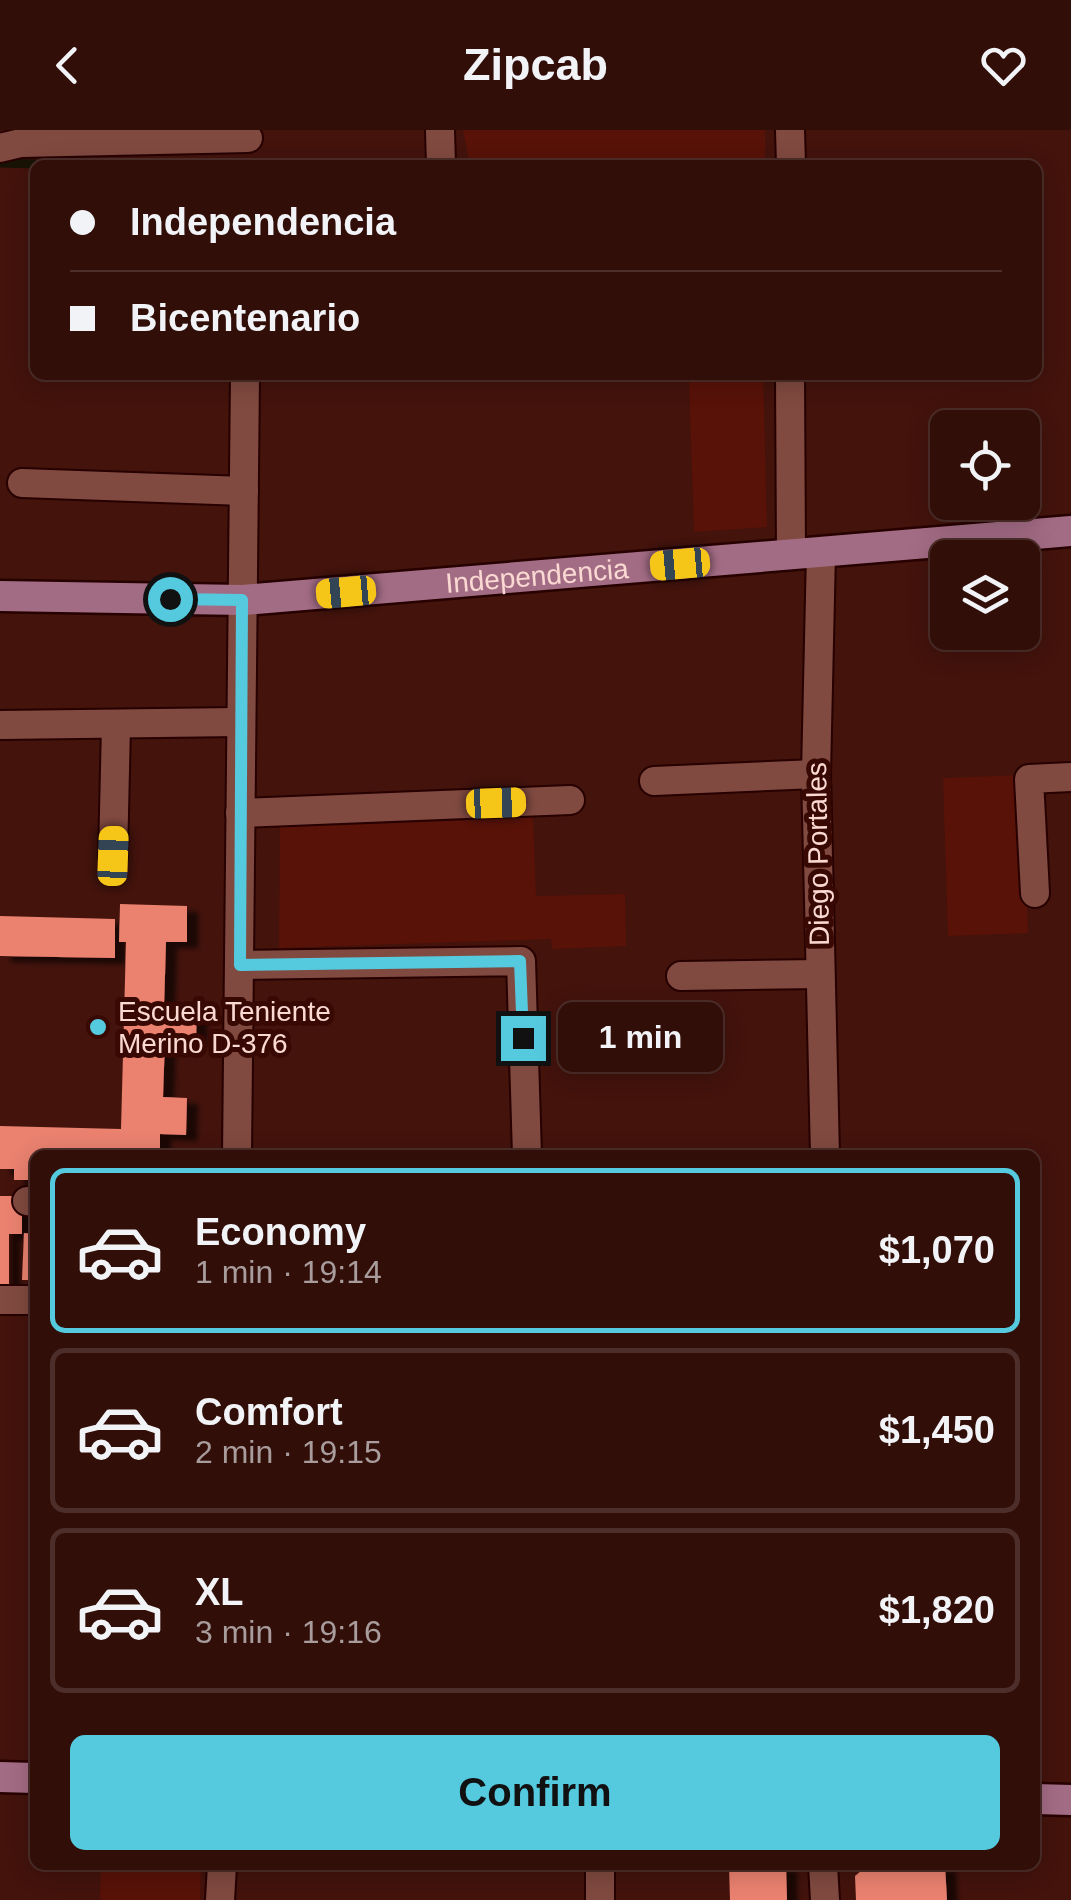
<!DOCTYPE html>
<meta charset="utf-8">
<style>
body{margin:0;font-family:Arial,sans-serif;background:#3d1c17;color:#f1f3f6;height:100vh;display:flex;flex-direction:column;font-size:38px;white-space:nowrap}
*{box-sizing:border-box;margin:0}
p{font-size:32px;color:#a89c9c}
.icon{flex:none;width:55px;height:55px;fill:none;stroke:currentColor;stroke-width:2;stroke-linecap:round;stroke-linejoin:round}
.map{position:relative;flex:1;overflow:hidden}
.panel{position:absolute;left:30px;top:1020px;width:1010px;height:720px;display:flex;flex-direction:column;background:#320e09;border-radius:15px;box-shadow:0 5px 25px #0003,0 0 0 2px #4d2e2a}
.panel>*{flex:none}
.hud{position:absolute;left:30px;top:30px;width:1012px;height:220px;border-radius:15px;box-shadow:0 5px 25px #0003,0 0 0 2px #4d2e2a;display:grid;align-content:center;height:220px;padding:0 40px;background:#320e09}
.tools{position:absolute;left:930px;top:280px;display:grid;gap:20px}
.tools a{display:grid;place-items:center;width:110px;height:110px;border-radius:15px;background:#320e09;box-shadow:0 5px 25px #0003,0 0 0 2px #4d2e2a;font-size:50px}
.end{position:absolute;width:45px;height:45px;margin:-22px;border:12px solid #55cadf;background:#111;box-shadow:0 0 0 5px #111}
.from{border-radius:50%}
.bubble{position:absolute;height:70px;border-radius:15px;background:#320e09;box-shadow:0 5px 25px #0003,0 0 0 2px #4d2e2a;font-size:32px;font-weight:800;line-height:70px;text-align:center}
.car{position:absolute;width:30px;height:60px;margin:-30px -15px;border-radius:12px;box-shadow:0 0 8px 2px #0007;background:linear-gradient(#f5c518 24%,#345 0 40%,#f5c518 0 76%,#345 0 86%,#f5c518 0)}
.hud b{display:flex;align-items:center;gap:35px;height:95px;font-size:38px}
.hud b+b{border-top:2px solid #4d2e2a}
.hud i{width:25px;height:25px;background:#f1f3f6}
ul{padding:18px 0 0;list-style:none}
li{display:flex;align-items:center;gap:30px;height:165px;margin:0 20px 15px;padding:0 20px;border:5px solid #4d2e2a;border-radius:15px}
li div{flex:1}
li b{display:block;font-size:38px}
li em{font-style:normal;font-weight:800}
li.active{border-color:#55cadf}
li>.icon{width:90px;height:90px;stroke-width:1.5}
.action{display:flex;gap:20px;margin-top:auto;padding:20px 40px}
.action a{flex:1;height:115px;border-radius:15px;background:#55cadf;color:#111;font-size:40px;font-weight:800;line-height:115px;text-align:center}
header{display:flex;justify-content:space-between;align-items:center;height:130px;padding:0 40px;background:#320e09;font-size:45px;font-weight:800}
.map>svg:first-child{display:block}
</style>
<header><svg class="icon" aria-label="back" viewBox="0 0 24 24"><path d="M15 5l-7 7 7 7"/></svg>Zipcab<svg class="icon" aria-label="heart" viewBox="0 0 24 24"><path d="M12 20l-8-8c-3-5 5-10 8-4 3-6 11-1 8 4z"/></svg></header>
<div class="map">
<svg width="1071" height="1770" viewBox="0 0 1071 1770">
<defs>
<filter id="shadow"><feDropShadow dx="11" dy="6" stdDeviation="2.5" flood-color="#0009"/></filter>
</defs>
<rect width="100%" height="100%" fill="#43130c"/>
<g fill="#581208">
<polygon points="463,0 765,0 765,28 753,35 470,35"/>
<polygon points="763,246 767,397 694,402 689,250"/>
<polygon points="1023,645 1028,803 948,806 943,648"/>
<polygon points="533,687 536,766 625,764 626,816 552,819 551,809 279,818 280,694"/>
<polygon points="101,1735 201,1735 200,1770 100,1770"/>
</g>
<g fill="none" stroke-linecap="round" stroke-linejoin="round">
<polyline stroke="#171305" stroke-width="9" points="0,33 79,35"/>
</g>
<g fill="#eb8270" filter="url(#shadow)">
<polygon points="120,774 187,776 187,812 166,812 164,879 197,879 196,910 165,909 163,967 187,968 186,1005 160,1004 160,1025 35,1025 35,1050 14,1050 14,1039 0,1039 0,996 121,999 126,812 119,812"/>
<polygon points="0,786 115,789 115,828 0,826"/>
<polygon points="0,1066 22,1066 22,1104 9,1104 9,1156 0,1156"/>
<polygon points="24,1103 35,1104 35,1150 22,1150"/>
<polygon points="729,1735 786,1735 787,1770 730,1770"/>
<polygon points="868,1735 945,1735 947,1770 856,1770 855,1746"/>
</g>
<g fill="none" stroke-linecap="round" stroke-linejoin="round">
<g stroke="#270000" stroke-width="32">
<g id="minor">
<polyline points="440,0 441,35"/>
<polyline points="790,0 791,35"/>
<polyline points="0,18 21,13 248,8"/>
<polyline points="790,245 791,424"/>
<polyline points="22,353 244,361"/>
<polyline points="821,422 816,644 825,1025"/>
<polyline points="0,595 239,592"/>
<polyline points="654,651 816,644"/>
<polyline points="240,683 570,670"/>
<polyline points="113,726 116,596"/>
<polyline points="1035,763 1029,649 1071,647"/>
<polyline points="240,835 521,831 527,1025"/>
<polyline points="681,846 820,844"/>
<polyline points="237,1025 245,245"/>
<polyline points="27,1071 35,1072"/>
<polyline points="0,1170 35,1170"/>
<polyline points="600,1735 600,1770"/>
<polyline points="823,1735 825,1770"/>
<polyline points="220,1770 222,1735"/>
</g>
</g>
<g stroke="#270000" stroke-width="35">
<g id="major">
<path id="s1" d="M0 466 243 470 1071 401"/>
<polyline points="0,1647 35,1648"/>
<polyline points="1035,1669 1071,1670"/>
</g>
</g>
<use href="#minor" stroke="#814a40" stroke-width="28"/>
<use href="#major" stroke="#a36c85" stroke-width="30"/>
</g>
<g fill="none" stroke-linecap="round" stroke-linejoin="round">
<polyline stroke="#55cadf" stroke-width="12" points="170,469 242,470 240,835 520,831 523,908"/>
</g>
<circle fill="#55cadf" stroke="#380803" stroke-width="4" cx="98" cy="897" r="10"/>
<g text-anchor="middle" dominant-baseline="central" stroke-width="10" stroke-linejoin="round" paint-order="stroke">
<g font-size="28" fill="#fbd9d3" stroke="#380803">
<text stroke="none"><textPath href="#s1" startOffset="538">Independencia</textPath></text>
<text transform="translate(818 724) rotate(-91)">Diego Portales</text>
</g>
<g font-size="28" fill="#fbd9d3" stroke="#380803" text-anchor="start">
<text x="118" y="881">Escuela Teniente<tspan x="118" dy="32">Merino D-376</tspan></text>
</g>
</g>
</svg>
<div class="tools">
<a><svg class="icon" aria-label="locate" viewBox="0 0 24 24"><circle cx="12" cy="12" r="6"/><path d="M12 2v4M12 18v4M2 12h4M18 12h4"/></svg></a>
<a><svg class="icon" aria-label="layers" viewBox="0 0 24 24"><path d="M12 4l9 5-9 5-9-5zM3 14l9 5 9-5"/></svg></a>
</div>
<i class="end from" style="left:170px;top:469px"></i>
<i class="end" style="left:523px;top:908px"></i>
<div class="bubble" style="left:558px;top:872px;width:165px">1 min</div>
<i class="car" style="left:680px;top:434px;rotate:265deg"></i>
<i class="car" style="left:346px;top:462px;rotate:265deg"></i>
<i class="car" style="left:496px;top:673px;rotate:88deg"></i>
<i class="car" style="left:113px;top:726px;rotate:2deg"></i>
<div class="hud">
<b><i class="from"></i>Independencia</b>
<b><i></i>Bicentenario</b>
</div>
<section class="panel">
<ul>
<li class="active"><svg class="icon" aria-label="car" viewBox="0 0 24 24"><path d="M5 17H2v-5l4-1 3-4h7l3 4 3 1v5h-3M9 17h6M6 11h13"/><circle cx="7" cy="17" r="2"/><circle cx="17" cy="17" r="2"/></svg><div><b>Economy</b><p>1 min · 19:14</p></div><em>$1,070</em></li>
<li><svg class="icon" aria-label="car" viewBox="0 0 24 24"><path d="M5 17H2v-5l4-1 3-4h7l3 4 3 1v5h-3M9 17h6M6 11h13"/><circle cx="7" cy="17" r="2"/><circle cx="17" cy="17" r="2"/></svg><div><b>Comfort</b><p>2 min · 19:15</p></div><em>$1,450</em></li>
<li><svg class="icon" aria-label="car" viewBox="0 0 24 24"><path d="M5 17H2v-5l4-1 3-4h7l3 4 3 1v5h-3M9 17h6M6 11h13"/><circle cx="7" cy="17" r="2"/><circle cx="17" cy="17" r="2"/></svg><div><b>XL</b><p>3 min · 19:16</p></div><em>$1,820</em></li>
</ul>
<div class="action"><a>Confirm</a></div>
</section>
</div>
